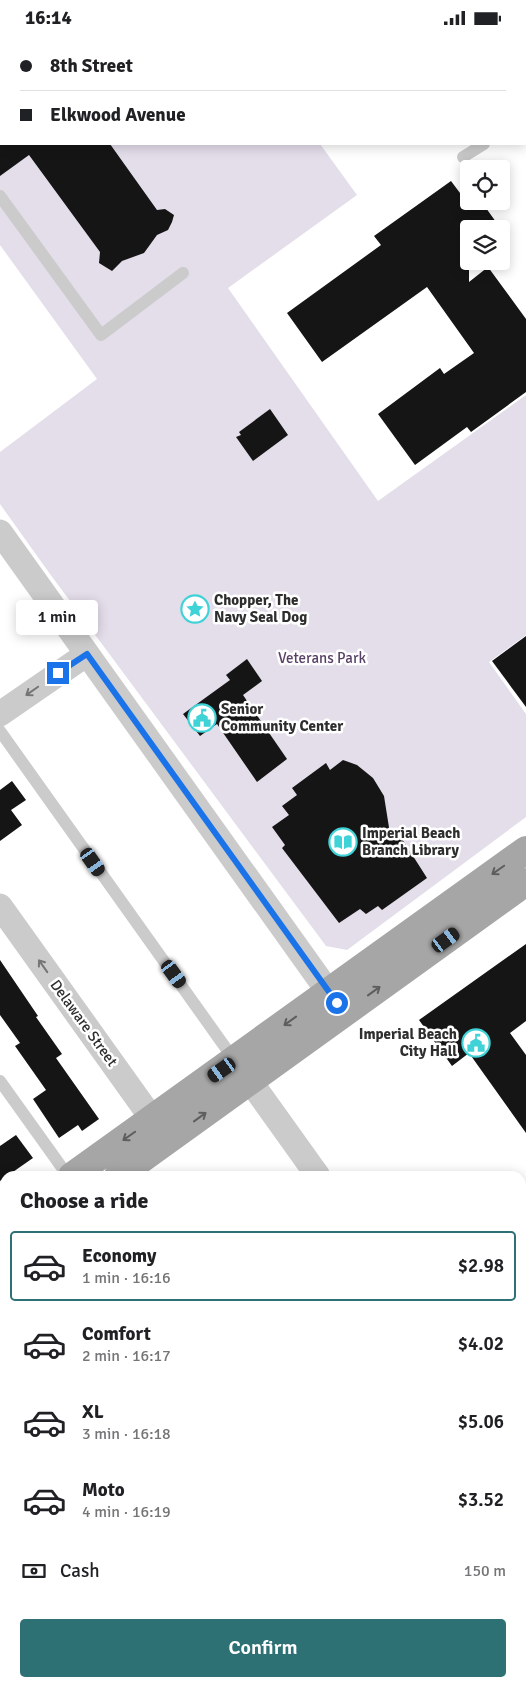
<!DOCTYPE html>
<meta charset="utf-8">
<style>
body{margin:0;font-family:Signika,sans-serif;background:#f6f6f6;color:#202124;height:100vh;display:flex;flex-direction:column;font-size:19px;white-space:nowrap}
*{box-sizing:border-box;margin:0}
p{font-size:16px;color:#757577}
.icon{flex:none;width:28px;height:28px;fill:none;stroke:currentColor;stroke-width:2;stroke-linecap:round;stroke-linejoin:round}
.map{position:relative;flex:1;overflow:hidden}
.drawer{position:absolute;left:0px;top:1136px;width:526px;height:516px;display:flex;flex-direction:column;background:#fff;border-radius:15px 15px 0 0;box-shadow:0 2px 12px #0003}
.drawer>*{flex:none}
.guide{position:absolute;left:0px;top:0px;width:526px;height:110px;box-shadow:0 2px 12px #0003;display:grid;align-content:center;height:110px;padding:0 20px;background:#fff}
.controls{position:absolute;left:460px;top:125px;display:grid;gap:10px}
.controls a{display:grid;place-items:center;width:50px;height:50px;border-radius:5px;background:#fff;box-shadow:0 2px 12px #0003;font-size:25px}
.end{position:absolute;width:22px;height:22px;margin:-11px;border:6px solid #1a73e8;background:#fff;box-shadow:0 0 0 2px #fff}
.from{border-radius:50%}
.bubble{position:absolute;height:35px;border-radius:5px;background:#fff;box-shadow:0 2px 12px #0003;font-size:16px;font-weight:600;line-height:35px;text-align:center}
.car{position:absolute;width:15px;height:30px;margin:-15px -8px;border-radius:6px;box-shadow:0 0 4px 1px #0007;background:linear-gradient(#222 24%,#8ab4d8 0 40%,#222 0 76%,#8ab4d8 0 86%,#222 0)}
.guide b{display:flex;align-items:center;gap:18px;height:48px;font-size:19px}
.guide b+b{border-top:1px solid #e0e0e0}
.guide i{width:12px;height:12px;background:#202124}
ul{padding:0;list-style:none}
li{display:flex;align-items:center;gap:15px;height:70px;margin:0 10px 8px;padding:0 10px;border:2px solid transparent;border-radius:5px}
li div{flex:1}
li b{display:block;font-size:19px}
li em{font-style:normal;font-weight:600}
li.active{border-color:#2e7174}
li>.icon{width:45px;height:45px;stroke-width:1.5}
h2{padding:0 20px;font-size:22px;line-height:60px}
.pay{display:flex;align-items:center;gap:12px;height:55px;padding:0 20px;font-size:19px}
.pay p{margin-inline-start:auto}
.action{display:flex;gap:10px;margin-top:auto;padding:10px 20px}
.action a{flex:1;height:58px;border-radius:5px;background:#2e7174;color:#fff;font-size:20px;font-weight:600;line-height:58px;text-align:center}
.status{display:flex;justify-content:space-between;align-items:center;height:35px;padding:0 25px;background:#fff;direction:ltr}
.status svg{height:14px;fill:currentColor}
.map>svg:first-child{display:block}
</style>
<div class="status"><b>16:14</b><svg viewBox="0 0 49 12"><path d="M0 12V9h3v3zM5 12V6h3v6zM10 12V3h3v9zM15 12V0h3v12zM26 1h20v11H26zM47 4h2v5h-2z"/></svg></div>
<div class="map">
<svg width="526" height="1652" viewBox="0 0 526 1652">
<rect width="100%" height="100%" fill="#fff"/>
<polygon fill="#e4ddea" points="0,0 244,0 245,1 1,1 1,109 320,109 357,160 228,253 378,466 526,360 526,600 489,627 526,679 526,782 347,915 326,911 50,539 0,469 0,417 97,344 0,210"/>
<g fill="#151515">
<polygon points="0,109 110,109 157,175 165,174 174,180 172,187 168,195 157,200 144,218 122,226 112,236 99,228 100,217 29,120 0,141"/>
<polygon points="451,146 466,166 481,166 501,194 469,194 469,247 488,232 526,284 526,357 471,397 467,392 415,430 378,379 440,333 444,339 474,318 427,252 322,327 287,278 381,210 374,201"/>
<polygon points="270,374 288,400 253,426 236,402 241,400 239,397"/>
<polygon points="526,601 526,672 492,626"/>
<polygon points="247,624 262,646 243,660 287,724 257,747 217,689 200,701 183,679 230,645 226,640"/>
<polygon points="343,725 357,730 373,743 384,761 391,805 399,799 427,843 382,875 378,871 366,879 360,874 339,888 282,813 285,810 272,792 289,780 282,771 297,760 292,753 326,728 330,735"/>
<polygon points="12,746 26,765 11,775 22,790 0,806 0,755"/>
<polygon points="526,909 526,986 510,998 526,1020 526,1098 469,1018 452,1031 419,985"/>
<polygon points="0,925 38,981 36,982 62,1019 56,1023 99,1084 82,1096 78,1090 59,1103 33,1064 46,1055 15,1011 20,1008 0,980"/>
<polygon points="16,1100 33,1123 0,1146 0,1111"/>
</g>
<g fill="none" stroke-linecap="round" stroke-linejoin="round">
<g stroke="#cbcbcb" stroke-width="12">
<polyline points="463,122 484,109"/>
<polyline points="0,161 101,300 183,238"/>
<polyline points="0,696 235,1026"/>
<polyline points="0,1046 68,1141"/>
</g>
<g stroke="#cbcbcb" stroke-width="25">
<polyline points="0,497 340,973"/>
<polyline points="0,679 87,619"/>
<polyline points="0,871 163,1099"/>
<polyline points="250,1046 318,1141"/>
<polyline points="521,1324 526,1321"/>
<polyline points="521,1424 526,1431"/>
<polyline points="0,1596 5,1603"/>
<polyline points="37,1648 40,1652"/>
<polyline points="359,1648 362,1652"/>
</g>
<g stroke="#b8b8b8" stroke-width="28">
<polyline points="458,0 459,1"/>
<polyline points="525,93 526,94"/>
</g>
<g stroke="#a6a6a6" stroke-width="28">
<polyline points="72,1141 526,815"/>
<polyline points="118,1141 526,847"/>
<polyline points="0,1193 5,1189"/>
<polyline points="0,1226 5,1222"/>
</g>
</g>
<defs><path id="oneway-shaft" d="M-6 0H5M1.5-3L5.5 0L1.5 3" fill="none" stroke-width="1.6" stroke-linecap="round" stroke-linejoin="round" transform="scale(1.25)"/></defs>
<g stroke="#757575">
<use href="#oneway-shaft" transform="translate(32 656) rotate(145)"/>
<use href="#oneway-shaft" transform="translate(43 931) rotate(-125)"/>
</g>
<g stroke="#5e5e5e">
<use href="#oneway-shaft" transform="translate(498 835) rotate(145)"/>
<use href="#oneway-shaft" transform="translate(374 956) rotate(-36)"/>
<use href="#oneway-shaft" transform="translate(290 986) rotate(144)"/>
<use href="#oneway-shaft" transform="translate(200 1082) rotate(-36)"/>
<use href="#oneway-shaft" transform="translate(129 1101) rotate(145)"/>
</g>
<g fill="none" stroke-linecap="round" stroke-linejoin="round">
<polyline stroke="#1a73e8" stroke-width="6" points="58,638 87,619 337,968"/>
</g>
<defs>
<g id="sight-ring" transform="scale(1.4375)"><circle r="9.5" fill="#fff" stroke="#3fd2d6" stroke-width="1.5"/><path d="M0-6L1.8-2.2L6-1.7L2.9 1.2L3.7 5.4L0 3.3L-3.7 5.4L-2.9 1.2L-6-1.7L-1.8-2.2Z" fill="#3fd2d6"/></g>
<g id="civic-ring" transform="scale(1.4375)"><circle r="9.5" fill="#fff" stroke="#3fd2d6" stroke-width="1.5"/><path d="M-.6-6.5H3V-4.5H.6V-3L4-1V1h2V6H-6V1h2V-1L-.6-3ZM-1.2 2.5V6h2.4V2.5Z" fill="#3fd2d6"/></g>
<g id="library-ring" transform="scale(1.4375)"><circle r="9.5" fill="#fff" stroke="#3fd2d6" stroke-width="1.5"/><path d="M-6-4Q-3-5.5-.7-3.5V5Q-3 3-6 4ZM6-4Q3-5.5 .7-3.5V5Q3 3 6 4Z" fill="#3fd2d6"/></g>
</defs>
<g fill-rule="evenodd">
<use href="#sight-ring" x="195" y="574"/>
<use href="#civic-ring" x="202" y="683"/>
<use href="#library-ring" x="343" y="807"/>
<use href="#civic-ring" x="476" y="1008"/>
</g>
<g text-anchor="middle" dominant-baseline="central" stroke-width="5" stroke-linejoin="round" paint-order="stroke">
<g font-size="15" font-weight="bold" fill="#2e2e2e" stroke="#fff" text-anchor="start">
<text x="214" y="565">Chopper, The<tspan x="214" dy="17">Navy Seal Dog</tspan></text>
<text x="221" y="674">Senior<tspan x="221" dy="17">Community Center</tspan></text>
<text x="362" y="798">Imperial Beach<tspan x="362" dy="17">Branch Library</tspan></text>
<text x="457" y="999" text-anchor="end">Imperial Beach<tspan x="457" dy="17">City Hall</tspan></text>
</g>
<g font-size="15" fill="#573f65" stroke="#fff">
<text x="322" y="623">Veterans Park</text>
</g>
<g font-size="15" fill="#2e2e2e" stroke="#fff">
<text transform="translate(84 988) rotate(54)">Delaware Street</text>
</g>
</g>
</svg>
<div class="controls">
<a><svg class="icon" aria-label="locate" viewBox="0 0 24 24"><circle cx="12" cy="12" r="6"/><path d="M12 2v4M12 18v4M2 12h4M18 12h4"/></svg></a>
<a><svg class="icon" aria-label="layers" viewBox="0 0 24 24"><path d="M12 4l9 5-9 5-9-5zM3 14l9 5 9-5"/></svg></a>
</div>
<i class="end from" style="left:337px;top:968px"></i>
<i class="end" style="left:58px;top:638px"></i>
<div class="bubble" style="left:16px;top:565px;width:82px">1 min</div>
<i class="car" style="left:93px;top:827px;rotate:145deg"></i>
<i class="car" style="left:446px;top:905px;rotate:54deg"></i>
<i class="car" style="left:174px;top:939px;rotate:144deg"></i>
<i class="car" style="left:222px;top:1035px;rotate:235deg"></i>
<div class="guide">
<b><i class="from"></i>8th Street</b>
<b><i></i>Elkwood Avenue</b>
</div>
<section class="drawer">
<h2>Choose a ride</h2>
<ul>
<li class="active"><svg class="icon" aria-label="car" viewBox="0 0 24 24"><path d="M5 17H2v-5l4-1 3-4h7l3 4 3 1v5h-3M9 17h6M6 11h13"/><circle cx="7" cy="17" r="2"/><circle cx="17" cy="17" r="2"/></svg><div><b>Economy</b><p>1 min · 16:16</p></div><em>$2.98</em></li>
<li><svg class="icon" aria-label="car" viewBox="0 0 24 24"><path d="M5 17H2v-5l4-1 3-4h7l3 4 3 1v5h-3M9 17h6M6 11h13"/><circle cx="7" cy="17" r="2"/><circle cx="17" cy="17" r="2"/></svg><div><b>Comfort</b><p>2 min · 16:17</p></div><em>$4.02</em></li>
<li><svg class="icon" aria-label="car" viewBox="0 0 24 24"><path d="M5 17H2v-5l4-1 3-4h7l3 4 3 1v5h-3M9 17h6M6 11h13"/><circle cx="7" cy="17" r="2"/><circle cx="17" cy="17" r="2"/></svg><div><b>XL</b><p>3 min · 16:18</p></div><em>$5.06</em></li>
<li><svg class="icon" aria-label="car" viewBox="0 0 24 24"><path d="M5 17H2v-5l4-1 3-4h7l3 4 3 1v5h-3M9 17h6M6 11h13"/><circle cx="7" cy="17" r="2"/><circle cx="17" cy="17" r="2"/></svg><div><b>Moto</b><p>4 min · 16:19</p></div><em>$3.52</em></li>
</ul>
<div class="pay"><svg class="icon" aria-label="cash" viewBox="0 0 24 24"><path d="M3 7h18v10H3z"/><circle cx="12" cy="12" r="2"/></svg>Cash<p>150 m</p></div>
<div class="action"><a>Confirm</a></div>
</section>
</div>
